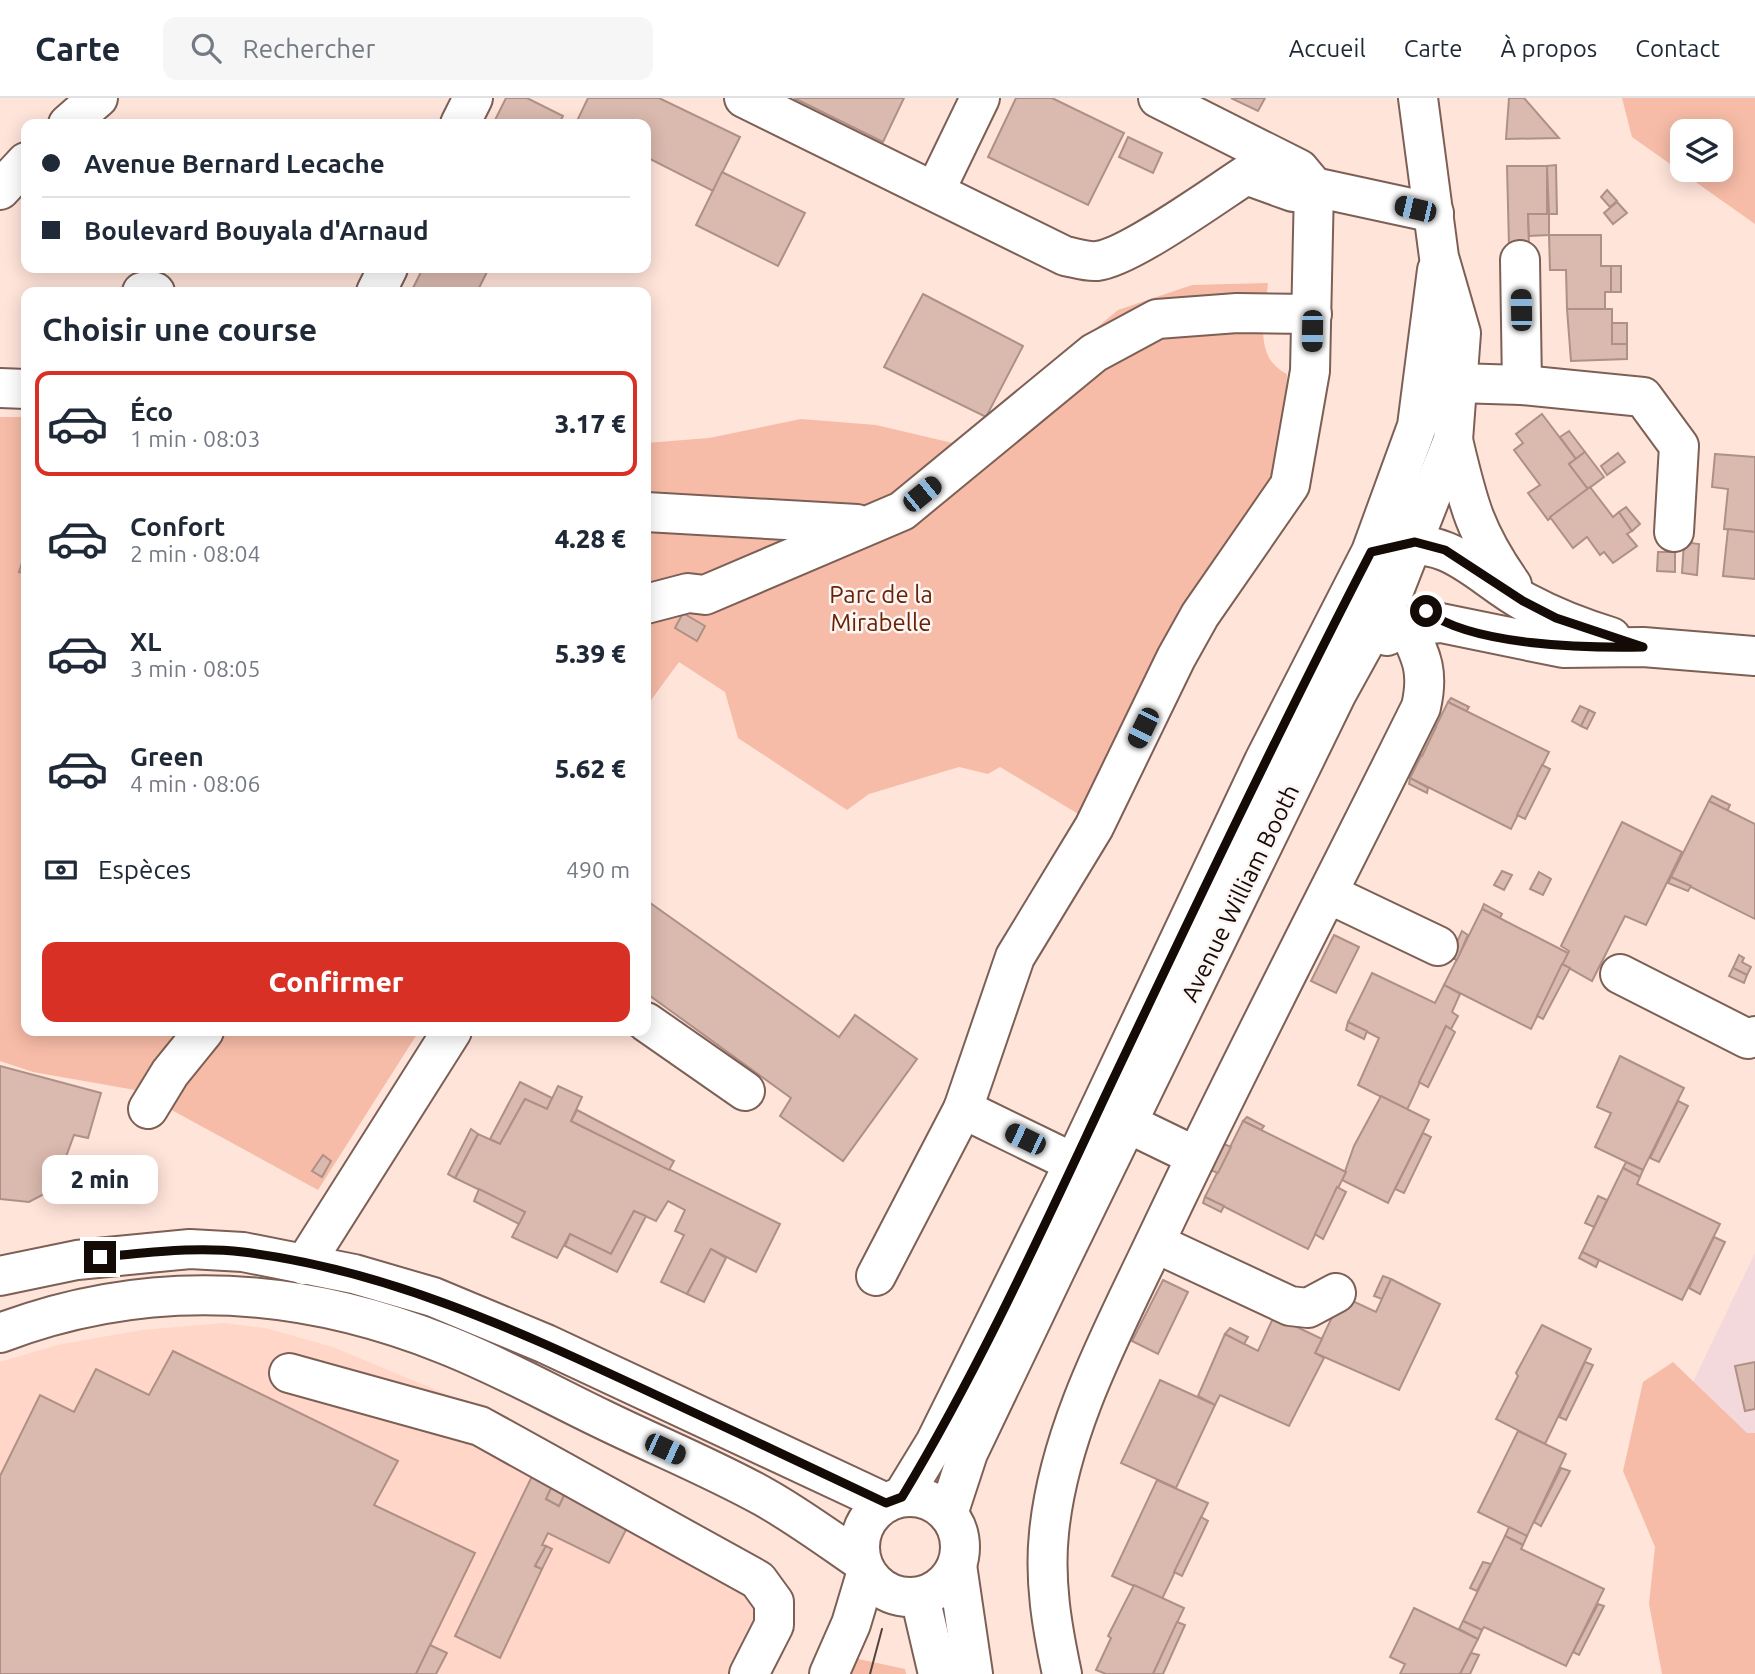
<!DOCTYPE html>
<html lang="fr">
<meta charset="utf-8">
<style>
body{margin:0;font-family:Ubuntu,sans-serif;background:#f6f6f7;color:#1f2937;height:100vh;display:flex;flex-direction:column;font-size:26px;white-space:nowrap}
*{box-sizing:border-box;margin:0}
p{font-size:23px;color:#747a83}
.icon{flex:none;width:38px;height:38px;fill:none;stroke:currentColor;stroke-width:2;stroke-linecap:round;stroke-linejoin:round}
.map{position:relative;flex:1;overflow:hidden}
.side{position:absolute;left:21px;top:189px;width:630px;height:749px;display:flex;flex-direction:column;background:#fff;border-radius:14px;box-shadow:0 4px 18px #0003}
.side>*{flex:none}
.top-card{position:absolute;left:21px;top:21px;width:630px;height:154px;border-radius:14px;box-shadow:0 4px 18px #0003;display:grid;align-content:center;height:154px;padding:0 21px;background:#fff}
.fabs{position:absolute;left:1670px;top:21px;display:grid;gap:14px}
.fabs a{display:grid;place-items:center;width:63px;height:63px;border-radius:14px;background:#fff;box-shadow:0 4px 18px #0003;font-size:35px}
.end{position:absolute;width:32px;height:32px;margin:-16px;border:9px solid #140a06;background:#fff;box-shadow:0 0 0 4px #fff}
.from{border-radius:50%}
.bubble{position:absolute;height:49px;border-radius:14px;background:#fff;box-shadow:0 4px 18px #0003;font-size:23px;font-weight:800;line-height:49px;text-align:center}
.car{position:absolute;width:21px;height:42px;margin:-21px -10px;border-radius:9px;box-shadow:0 0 5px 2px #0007;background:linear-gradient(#222 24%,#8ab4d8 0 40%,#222 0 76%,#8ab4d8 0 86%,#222 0)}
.top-card b{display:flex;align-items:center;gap:24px;height:66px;font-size:26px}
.top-card b+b{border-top:2px solid #e0e1e3}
.top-card i{width:18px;height:18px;background:#1f2937}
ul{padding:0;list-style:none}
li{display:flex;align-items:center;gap:21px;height:105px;margin:0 14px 10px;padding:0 7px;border:4px solid transparent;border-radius:14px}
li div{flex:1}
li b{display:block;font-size:26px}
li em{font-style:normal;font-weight:800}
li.selected{border-color:#d93025}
li>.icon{width:63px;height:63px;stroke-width:1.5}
h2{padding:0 21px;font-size:32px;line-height:84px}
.pay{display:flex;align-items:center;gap:18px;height:77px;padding:0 21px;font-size:26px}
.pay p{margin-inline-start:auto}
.cta{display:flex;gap:14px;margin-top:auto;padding:14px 21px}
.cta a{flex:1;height:80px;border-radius:14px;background:#d93025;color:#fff;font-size:28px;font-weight:800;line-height:80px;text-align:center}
header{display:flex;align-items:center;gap:42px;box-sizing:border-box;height:98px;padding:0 35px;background:#fff;border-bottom:2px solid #e0e1e3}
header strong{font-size:33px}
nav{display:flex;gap:38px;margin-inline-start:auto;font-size:24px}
.search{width:490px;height:63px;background:#f6f6f7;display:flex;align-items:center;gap:18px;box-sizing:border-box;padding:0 24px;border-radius:14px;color:#747a83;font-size:26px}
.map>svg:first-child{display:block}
</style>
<header>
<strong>Carte</strong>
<div class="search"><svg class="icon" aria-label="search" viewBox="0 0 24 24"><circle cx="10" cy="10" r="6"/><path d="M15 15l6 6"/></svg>Rechercher</div>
<nav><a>Accueil</a><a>Carte</a><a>À propos</a><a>Contact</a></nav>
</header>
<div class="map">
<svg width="1755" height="1576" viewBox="0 0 1755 1576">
<rect width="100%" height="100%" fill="#ffe4da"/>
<polygon fill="#ffd6c7" points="224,1225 265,1230 333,1249 489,1314 770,1469 769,1576 0,1576 0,1264 57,1247 142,1232"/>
<polygon fill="#f4d9dc" points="1755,1155 1755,1371 1653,1366 1694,1282"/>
<g fill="#f7bca7" fill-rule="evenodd">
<path d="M1622 0H1755V126L1632 39ZM1682 33H1720V72H1682Z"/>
<path d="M1268 185C1265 217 1252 259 1287 276L1285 322 1272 386 1085 720 1000 669 988 676 959 669 869 696 847 712 738 640 725 594 679 564 646 609V345L709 340 801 321 876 327 957 346 1118 212 1192 187Z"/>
<polygon points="0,319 26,319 26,933 419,933 318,1092 135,992 33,974 0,963"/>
<polygon points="1673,1264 1747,1335 1755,1335 1755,1576 1662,1576 1649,1506 1655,1449 1623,1373 1643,1284"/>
<polygon points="854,1560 905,1571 906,1576 846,1576"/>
</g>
<g fill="#dab9ae" stroke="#af9086" stroke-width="2">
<polygon points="506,0 527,0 563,18 559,26 493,26"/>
<polygon points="588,0 659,0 740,39 713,93 646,59 646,26 576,25"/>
<polygon points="794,0 904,0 883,44"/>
<polygon points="1016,0 1052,0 1124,35 1088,107 988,59"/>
<polygon points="1231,0 1265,0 1258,13"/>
<polygon points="1509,0 1524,0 1559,40 1506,41"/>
<polygon points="1128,39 1162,55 1153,75 1119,59"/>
<polygon points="1556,67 1557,116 1549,116 1547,68"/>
<polygon points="1507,68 1547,68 1547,116 1528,116 1529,148 1509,148"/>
<polygon points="722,74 805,115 778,168 696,127"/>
<polygon points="1607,92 1617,103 1610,109 1601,99"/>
<polygon points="1617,104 1627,115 1613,126 1604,115"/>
<polygon points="1528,116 1549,116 1549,137 1529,138"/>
<polygon points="1549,137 1601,137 1601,168 1611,168 1611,194 1605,194 1605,211 1567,211 1566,172 1550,172"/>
<rect x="1611" y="168" width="10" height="26"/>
<polygon points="423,170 489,170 477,194 411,194"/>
<polygon points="923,196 1023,248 986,319 884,269"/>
<polygon points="1567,211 1612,211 1612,246 1627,246 1627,261 1571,263"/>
<rect x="1612" y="225" width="15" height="21"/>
<polygon points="1542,316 1576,361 1569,366 1588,391 1548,422 1528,395 1540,387 1514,352 1523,345 1516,336"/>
<polygon points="1569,333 1585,354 1576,361 1560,339"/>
<polygon points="1585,354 1604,379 1588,391 1569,366"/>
<polygon points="1618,355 1625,364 1607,377 1601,368"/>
<polygon points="1715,356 1755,359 1755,434 1724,431 1728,391 1712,389"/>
<polygon points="1590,389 1613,419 1619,414 1632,433 1627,436 1637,448 1613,465 1604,454 1600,457 1587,439 1573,450 1550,419"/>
<polygon points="1626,409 1640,426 1632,433 1619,414"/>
<polygon points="1728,431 1755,434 1755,481 1723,478"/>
<polygon points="1684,444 1699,446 1697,477 1682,475"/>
<polygon points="26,453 26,476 19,474"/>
<polygon points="1658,454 1675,454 1675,474 1657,473"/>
<polygon points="683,515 705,528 697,543 675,530"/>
<polygon points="1451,600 1469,609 1466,614 1448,604"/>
<polygon points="1448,604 1549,654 1511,731 1410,680"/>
<polygon points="1580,608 1589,612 1581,628 1572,623"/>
<polygon points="1589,612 1595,615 1587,631 1581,628"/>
<polygon points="1430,626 1436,629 1422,658 1415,653"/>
<polygon points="1542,667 1550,671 1525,721 1517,717"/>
<polygon points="1410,680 1428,690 1427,695 1409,686"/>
<polygon points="1712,698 1730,707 1727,713 1709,703"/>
<polygon points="1709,703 1755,726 1755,821 1671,779"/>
<polygon points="1622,724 1682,754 1646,827 1625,818 1592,883 1562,866 1569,853 1561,848"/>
<polygon points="1502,773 1512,777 1504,792 1494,787"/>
<polygon points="1539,774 1551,781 1543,797 1530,791"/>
<polygon points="1671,779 1691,788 1688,793 1668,785"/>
<polygon points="646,802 839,939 855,917 917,961 843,1063 780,1018 791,1000 646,895"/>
<polygon points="1484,806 1502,816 1500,820 1482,811"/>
<polygon points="1482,811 1568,855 1531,931 1444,887"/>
<polygon points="1462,833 1468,837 1457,862 1450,859"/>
<polygon points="1334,837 1359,849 1336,895 1311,883"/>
<polygon points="1739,857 1744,860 1742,864 1751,869 1747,877 1733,870"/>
<polygon points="1562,866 1570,870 1543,921 1537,918"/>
<polygon points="1733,870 1747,877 1744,885 1729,878"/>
<polygon points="1372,875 1435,905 1444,887 1460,896 1452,914 1458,918 1451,931 1446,928 1407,1012 1358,987 1379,940 1348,924"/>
<polygon points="1348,924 1367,933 1364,941 1346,932"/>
<polygon points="1446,928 1455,934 1428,989 1419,984"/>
<polygon points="1620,958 1684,990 1643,1072 1595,1049 1611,1015 1597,1009"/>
<polygon points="0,968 101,995 88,1040 74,1037 60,1075 46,1095 29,1104 0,1101"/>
<polygon points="520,984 552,1000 547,1011 525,1001 500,1046 490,1041"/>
<polygon points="558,988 582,999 571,1023 780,1126 756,1174 711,1151 687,1196 661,1184 684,1137 675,1133 685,1112 668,1103 656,1123 634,1113 611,1156 570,1136 557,1160 512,1139 525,1114 455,1080 478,1036 500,1046 525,1001 547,1011"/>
<polygon points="1381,998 1429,1022 1388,1105 1342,1082 1354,1048"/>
<polygon points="1678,1003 1688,1008 1659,1064 1650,1060"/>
<polygon points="577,1012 674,1063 669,1072 571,1023"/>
<polygon points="1247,1019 1264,1028 1261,1032 1243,1023"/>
<polygon points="1243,1023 1346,1074 1308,1151 1205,1099"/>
<polygon points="471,1031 478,1036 455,1080 448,1076"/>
<polygon points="1423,1035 1431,1039 1404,1095 1395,1091"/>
<polygon points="1224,1046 1231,1049 1218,1075 1210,1072"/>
<polygon points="323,1057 331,1063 322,1079 312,1073"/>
<polygon points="1626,1064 1643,1072 1640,1079 1623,1070"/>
<polygon points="1623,1070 1640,1079 1637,1086 1720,1126 1682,1202 1582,1154"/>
<polygon points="1337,1089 1346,1094 1323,1141 1315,1136"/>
<polygon points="479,1091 525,1114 519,1126 474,1103"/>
<polygon points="1598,1098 1607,1102 1594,1129 1585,1125"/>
<polygon points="1205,1099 1224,1108 1221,1114 1203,1105"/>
<polygon points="634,1113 646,1118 617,1174 565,1148 570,1136 611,1156"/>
<polygon points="1714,1139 1725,1144 1700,1196 1689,1190"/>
<polygon points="711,1151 726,1160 704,1204 687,1196"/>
<polygon points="1582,1154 1599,1162 1596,1169 1579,1160"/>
<polygon points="1383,1178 1391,1181 1382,1201 1374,1198"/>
<polygon points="1391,1181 1440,1206 1399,1292 1315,1255 1342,1198 1376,1214"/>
<polygon points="1163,1182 1188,1194 1158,1256 1132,1243"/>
<polygon points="1274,1218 1322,1241 1315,1255 1324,1260 1289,1328 1220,1297 1215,1307 1198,1298 1225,1236 1258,1253"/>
<polygon points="1542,1227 1591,1251 1545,1346 1496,1321 1518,1278 1516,1275"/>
<polygon points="1230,1230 1248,1239 1244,1246 1225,1236"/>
<polygon points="173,1253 398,1363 374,1407 475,1455 416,1576 0,1576 0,1378 40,1297 74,1314 96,1271 149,1297"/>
<polygon points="1585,1264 1593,1267 1566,1322 1559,1319"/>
<polygon points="1755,1264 1755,1311 1745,1313 1735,1268"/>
<polygon points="1160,1282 1215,1307 1176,1390 1121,1365"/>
<polygon points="1518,1333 1566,1356 1527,1438 1478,1414"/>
<polygon points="1561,1370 1570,1373 1541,1428 1534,1424"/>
<polygon points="534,1374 554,1384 546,1401 559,1408 567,1391 631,1422 609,1465 548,1435 542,1447 546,1448 535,1468 542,1471 500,1560 455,1538"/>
<polygon points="1157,1382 1208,1405 1162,1501 1112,1478"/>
<polygon points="554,1384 567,1391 559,1408 546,1401"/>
<polygon points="1201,1419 1208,1423 1182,1478 1174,1474"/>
<polygon points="1509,1429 1527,1438 1523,1447 1505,1438"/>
<polygon points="1505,1438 1523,1447 1521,1451 1604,1491 1566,1568 1484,1529 1482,1532 1463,1523"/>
<polygon points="546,1448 552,1451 542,1471 535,1468"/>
<polygon points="1483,1464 1491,1466 1477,1493 1470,1490"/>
<polygon points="1134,1487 1184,1510 1153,1576 1106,1576 1096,1572 1111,1540 1108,1538"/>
<polygon points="1598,1506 1604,1508 1579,1557 1573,1554"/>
<polygon points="1414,1510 1478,1541 1460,1576 1400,1576 1405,1566 1390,1559"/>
<polygon points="1463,1523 1482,1532 1478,1541 1459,1531"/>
<polygon points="1177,1524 1185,1527 1163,1576 1153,1576"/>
<polygon points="430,1547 447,1555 436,1576 416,1576"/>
<polygon points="1471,1555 1479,1557 1470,1576 1460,1576"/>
</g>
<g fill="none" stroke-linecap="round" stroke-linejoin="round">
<g stroke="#7c5f55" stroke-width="42">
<g id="minor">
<path d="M744 0 1065 158C1076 160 1086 164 1097 163 1128 160 1215 97 1246 77L1293 94 1314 89 1434 115"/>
<polyline points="1158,0 1299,71 1314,89"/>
<polyline points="68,26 98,0"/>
<polyline points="460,26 473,0"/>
<polyline points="0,92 26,64"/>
<polyline points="935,93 980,0"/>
<polyline points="1520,162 1522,287"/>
<polyline points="142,194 149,192 155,194"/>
<polyline points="376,194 388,170"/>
<polyline points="1456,285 1522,287 1643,299 1679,348 1674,434"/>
<polyline points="0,290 26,291"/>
<path d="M1453 342C1468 405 1474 433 1512 487"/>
<polyline points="646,414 857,426"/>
<path d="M1391 450C1450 436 1478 478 1525 504 1553 519 1581 530 1611 539"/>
<polyline points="646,506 688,495 705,497 902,413 1094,255 1157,221 1237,215 1312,216"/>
<polyline points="1387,538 1407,528 1441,525 1563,550 1643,549 1755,558"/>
<polyline points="1329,796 1438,848"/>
<polyline points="1620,876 1748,941 1755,938"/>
<polyline points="646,924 745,993"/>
<polyline points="148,1011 170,975 204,933"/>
<polyline points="1195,1058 1129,1026 1087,1061 1074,1065 963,1011 1015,859 1094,729 1176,560 1200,517 1290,387 1310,273 1314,89"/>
<polyline points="1155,1145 1290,1208 1308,1210 1336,1195"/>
<polyline points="304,1167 452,933"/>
<polyline points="0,1178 77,1162 190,1151 243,1154 354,1176 433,1199 546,1246 886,1405"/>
<polyline points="876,1178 963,1011"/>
<path d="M0 1235C148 1179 298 1188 444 1246 498 1267 550 1296 602 1321 655 1347 712 1370 764 1399 798 1418 829 1441 861 1463"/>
<polyline points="289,1275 480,1328 758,1482 774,1504 774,1527 749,1576"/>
<polyline points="902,1399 935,1345 1074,1065 1264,663 1371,454 1417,328 1437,172"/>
<circle cx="910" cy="1449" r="50"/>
<polyline points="948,1416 968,1355 1056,1171 1337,595 1395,490 1453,342 1461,235 1439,159 1418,0"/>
<polyline points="957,1467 973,1576"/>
<polyline points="920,1499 938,1576"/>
<polyline points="829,1576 851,1526 866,1476"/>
<path d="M1062 1576C1052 1529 1044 1483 1049 1435 1059 1331 1114 1231 1158 1138 1242 960 1334 785 1421 609 1429 574 1422 560 1407 528"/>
</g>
</g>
<use href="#minor" stroke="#fff" stroke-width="38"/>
<polyline stroke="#51433d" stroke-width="2" points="870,1576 882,1531"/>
</g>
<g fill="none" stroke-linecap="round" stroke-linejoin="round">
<path stroke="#140a06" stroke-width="9" d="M100 1159C148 1155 195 1148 243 1154 384 1171 514 1231 641 1290 723 1328 804 1366 886 1405L902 1399C981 1268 1045 1126 1110 988 1195 809 1280 630 1371 454L1415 444 1445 452 1523 503 1556 520 1643 549C1585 550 1473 548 1426 513"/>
</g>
<g text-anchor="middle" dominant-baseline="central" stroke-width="5" stroke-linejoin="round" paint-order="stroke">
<g font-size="24" fill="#682304" stroke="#fdf6f4">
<text x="881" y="496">Parc de la<tspan x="881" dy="28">Mirabelle</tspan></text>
</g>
<g font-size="24" fill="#140a06" stroke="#fdf6f4">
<text transform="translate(1240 795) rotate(-64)">Avenue William Booth</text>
</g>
</g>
</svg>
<div class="fabs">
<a><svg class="icon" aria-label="layers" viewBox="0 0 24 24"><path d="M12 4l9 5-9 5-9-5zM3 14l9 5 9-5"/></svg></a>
</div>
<i class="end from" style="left:1426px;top:513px"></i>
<i class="end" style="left:100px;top:1159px"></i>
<div class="bubble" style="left:42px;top:1057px;width:116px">2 min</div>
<i class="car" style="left:1415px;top:111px;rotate:283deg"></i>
<i class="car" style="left:1521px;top:212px;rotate:359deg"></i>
<i class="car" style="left:1312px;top:233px;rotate:181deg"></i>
<i class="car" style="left:922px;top:396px;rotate:51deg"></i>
<i class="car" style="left:1143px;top:630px;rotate:206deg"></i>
<i class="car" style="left:1025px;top:1041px;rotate:296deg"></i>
<i class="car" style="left:665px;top:1351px;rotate:115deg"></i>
<div class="top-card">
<b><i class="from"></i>Avenue Bernard Lecache</b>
<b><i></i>Boulevard Bouyala d'Arnaud</b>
</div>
<section class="side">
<h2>Choisir une course</h2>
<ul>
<li class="selected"><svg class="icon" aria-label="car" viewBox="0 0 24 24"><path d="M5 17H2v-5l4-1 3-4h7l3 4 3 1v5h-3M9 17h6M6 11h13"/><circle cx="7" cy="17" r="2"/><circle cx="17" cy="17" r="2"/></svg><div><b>Éco</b><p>1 min · 08:03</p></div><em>3.17 €</em></li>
<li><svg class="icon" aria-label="car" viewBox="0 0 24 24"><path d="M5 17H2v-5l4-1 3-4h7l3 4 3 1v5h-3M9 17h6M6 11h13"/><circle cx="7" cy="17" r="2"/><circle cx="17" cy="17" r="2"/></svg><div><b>Confort</b><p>2 min · 08:04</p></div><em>4.28 €</em></li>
<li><svg class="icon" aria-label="car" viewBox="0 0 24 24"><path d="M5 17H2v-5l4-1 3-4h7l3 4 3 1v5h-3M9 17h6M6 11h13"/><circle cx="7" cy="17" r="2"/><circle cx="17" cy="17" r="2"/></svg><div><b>XL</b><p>3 min · 08:05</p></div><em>5.39 €</em></li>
<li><svg class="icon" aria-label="car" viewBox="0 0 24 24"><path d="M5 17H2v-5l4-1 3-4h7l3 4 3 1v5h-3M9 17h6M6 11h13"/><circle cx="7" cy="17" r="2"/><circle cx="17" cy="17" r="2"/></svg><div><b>Green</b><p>4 min · 08:06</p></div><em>5.62 €</em></li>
</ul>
<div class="pay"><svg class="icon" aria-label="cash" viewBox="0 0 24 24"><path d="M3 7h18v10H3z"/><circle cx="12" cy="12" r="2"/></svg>Espèces<p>490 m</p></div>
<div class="cta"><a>Confirmer</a></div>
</section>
</div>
